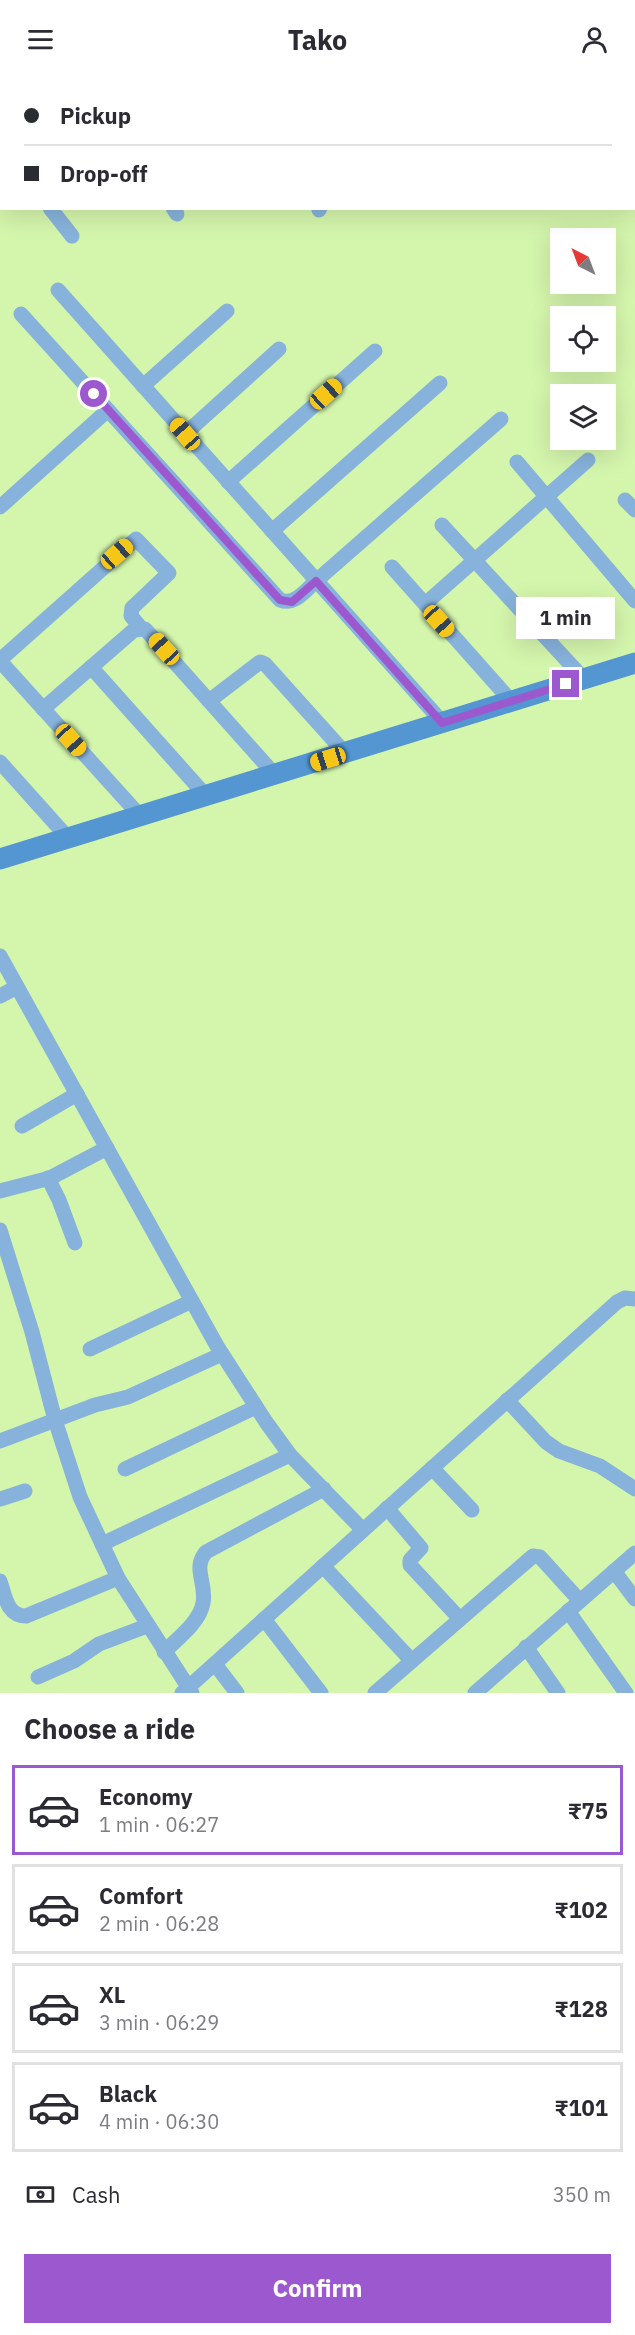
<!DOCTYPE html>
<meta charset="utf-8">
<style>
body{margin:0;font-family:"IBM Plex Sans",sans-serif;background:#f7f7f7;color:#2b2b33;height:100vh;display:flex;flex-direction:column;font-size:22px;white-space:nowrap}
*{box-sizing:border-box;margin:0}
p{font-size:20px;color:#7c7c81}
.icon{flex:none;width:33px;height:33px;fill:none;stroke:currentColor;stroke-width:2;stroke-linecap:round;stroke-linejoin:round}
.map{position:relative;height:1615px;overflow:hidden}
.drawer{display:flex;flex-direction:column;background:#fff;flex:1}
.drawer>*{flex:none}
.banner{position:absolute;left:0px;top:0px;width:636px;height:132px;box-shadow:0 6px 24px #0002;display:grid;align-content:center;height:132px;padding:0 24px;background:#fff}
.needle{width:39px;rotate:318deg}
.tools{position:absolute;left:550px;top:150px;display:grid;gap:12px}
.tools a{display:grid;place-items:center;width:66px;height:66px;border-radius:0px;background:#fff;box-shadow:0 6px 24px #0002;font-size:30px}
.end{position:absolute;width:27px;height:27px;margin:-14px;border:8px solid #9c59cf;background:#fff;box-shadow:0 0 0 3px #fff}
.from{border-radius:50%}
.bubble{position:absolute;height:42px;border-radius:0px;background:#fff;box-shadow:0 6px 24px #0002;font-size:20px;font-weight:700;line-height:42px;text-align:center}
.car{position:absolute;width:18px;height:36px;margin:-18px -9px;border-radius:8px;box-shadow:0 0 4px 2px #0007;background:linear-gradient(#f5c518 24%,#345 0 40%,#f5c518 0 76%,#345 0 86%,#f5c518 0)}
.banner b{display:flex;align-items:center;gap:21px;height:57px;font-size:22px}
.banner b+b{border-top:2px solid #e1e1e2}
.banner i{width:15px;height:15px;background:#2b2b33}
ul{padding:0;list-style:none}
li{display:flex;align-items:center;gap:18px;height:90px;margin:0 12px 9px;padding:0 12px;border:3px solid #e1e1e2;border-radius:0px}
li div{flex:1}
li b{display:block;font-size:22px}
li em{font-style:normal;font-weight:700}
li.current{border-color:#9c59cf}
li>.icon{width:54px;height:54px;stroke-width:1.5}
h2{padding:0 24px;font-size:27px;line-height:72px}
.pay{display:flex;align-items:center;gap:15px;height:66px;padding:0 24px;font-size:22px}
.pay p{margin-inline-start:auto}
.action{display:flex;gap:12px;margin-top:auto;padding:12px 24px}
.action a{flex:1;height:69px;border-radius:0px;background:#9c59cf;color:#fff;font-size:24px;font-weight:700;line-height:69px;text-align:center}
header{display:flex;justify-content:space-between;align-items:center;height:78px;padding:0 24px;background:#fff;font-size:27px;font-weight:700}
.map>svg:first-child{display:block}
</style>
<header><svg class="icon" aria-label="menu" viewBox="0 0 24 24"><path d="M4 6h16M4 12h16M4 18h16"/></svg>Tako<svg class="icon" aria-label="person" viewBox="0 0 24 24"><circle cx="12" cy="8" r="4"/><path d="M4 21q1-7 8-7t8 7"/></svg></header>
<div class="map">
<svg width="635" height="1615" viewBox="0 0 635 1615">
<rect width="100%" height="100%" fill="#d4f5ac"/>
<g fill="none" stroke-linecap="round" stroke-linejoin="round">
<polyline stroke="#87b2db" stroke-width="8" points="474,2 476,0"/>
<g stroke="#87b2db" stroke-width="15">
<polyline points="207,0 208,2"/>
<polyline points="364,0 365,2"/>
<polyline points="125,2 127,0"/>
<polyline points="308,2 310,0"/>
<polyline points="0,59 2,61"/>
<polyline points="50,130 72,158"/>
<polyline points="173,130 177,136"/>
<polyline points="319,132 320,130"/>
<polyline points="58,212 443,645"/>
<path d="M21 236 280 522C295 528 306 512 316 503L501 341"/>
<polyline points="143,308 227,233"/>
<polyline points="185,356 279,271"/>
<polyline points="517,384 635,523"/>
<polyline points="228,404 375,273"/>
<polyline points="625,422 635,432"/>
<polyline points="0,429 108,332"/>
<polyline points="442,447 584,601"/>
<polyline points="272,453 440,305"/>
<polyline points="392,489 511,623"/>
<polyline points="425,526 588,382"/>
<polyline points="0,582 136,461 169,495 132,530 131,538 141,550"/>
<polyline points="0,583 141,739"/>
<polyline points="91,589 207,719"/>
<polyline points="209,623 260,584 265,586 345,675"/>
<polyline points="43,631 134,552 145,551 275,697"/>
<polyline points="0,684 69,761"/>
<polyline points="0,878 217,1268 266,1344 290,1377 363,1452"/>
<polyline points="0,918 17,909"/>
<polyline points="22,1048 77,1016"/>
<polyline points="48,1100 59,1122 75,1165"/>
<polyline points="0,1113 50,1100 107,1070"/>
<polyline points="0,1152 32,1254 55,1342 80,1419 118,1500 192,1615"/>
<polyline points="90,1271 192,1223"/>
<polyline points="507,1322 546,1364 559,1373 600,1388 635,1411"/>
<polyline points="0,1363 95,1327 128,1319 222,1276"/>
<polyline points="432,1390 472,1432"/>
<polyline points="125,1391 256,1329"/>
<polyline points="0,1421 25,1413"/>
<polyline points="387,1430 421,1470 410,1482 410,1487 460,1541"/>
<polyline points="102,1466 290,1377"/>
<polyline points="323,1488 412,1583"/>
<polyline points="614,1493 635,1521"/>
<path d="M0 1503C5 1518 7 1538 26 1538L118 1500"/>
<polyline points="568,1533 626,1615"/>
<polyline points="264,1541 321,1615"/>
<polyline points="526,1569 558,1615"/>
<path d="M164 1574C177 1561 200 1544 203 1525 207 1506 192 1490 206 1474L324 1411"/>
<polyline points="215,1586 237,1615"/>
<polyline points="38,1599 74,1583 99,1566 147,1548"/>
<polyline points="182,1615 617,1224 625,1220 635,1221"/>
<polyline points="375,1615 533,1478 540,1479 580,1523"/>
<polyline points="475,1615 635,1475"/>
</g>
<polyline stroke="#5396d2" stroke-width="21" points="0,781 635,585"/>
</g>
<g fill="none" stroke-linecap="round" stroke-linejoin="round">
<polyline stroke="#9c59cf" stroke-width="8" points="94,316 280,522 292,524 316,503 442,645 566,606"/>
</g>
</svg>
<div class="tools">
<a><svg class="needle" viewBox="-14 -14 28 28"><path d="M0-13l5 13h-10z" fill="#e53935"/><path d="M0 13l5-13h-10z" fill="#7c7c81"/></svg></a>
<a><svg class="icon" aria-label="locate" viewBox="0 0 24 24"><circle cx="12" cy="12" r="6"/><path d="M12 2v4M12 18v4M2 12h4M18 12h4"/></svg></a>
<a><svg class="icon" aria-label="layers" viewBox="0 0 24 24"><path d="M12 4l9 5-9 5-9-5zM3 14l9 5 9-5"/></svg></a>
</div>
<i class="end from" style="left:94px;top:316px"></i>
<i class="end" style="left:566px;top:606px"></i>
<div class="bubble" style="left:516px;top:519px;width:99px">1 min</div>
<i class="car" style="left:326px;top:316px;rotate:48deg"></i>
<i class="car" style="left:185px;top:356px;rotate:319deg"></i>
<i class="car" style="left:117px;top:476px;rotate:49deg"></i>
<i class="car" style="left:439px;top:543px;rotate:138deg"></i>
<i class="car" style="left:164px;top:571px;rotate:318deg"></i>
<i class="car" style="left:71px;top:662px;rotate:138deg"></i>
<i class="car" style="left:328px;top:681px;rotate:253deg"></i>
<div class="banner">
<b><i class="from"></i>Pickup</b>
<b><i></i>Drop-off</b>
</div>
</div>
<section class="drawer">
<h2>Choose a ride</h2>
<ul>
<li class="current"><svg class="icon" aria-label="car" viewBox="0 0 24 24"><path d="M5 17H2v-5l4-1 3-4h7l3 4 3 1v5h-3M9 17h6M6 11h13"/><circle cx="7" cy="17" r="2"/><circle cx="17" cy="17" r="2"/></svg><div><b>Economy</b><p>1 min · 06:27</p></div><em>₹75</em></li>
<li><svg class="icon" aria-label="car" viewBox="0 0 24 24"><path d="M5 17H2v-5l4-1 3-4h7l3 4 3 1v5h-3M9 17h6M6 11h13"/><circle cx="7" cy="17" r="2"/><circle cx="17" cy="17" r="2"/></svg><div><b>Comfort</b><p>2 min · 06:28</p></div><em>₹102</em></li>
<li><svg class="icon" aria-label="car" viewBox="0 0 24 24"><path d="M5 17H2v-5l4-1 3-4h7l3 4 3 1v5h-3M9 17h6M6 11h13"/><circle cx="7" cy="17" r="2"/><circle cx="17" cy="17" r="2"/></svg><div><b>XL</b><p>3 min · 06:29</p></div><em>₹128</em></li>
<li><svg class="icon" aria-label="car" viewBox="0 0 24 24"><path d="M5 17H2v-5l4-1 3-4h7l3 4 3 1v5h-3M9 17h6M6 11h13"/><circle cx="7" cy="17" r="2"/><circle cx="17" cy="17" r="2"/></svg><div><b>Black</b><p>4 min · 06:30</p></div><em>₹101</em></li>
</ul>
<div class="pay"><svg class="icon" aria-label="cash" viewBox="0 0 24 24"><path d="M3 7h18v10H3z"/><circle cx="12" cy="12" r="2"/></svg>Cash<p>350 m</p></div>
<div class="action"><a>Confirm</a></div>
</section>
